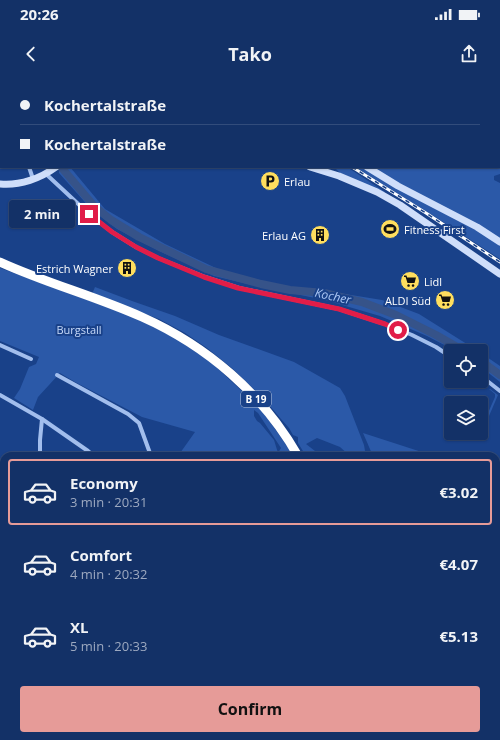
<!DOCTYPE html>
<meta charset="utf-8">
<style>
body{margin:0;font-family:"Open Sans",sans-serif;background:#1c396d;color:#f1f3f6;height:100vh;display:flex;flex-direction:column;font-size:15px;white-space:nowrap}
*{box-sizing:border-box;margin:0}
p{font-size:13px;color:#9da9c0}
.icon{flex:none;width:22px;height:22px;fill:none;stroke:currentColor;stroke-width:2;stroke-linecap:round;stroke-linejoin:round}
.map{position:relative;flex:1;overflow:hidden}
.sheet{position:absolute;left:0px;top:372px;width:500px;height:288px;display:flex;flex-direction:column;background:#133167;border-radius:12px 12px 0 0;box-shadow:0 1px 3px #0004,0 0 0 1px #324c7b}
.sheet>*{flex:none}
.hud{position:absolute;left:0px;top:0px;width:500px;height:88px;box-shadow:0 1px 3px #0004,0 0 0 1px #324c7b;display:grid;align-content:center;height:88px;padding:0 20px;background:#133167}
.buttons{position:absolute;left:444px;top:264px;display:grid;gap:8px}
.buttons a{display:grid;place-items:center;width:44px;height:44px;border-radius:4px;background:#133167;box-shadow:0 1px 3px #0004,0 0 0 1px #324c7b;font-size:20px}
.end{position:absolute;width:18px;height:18px;margin:-9px;border:5px solid #e11d48;background:#fff;box-shadow:0 0 0 2px #fff}
.from{border-radius:50%}
.bubble{position:absolute;height:28px;border-radius:4px;background:#133167;box-shadow:0 1px 3px #0004,0 0 0 1px #324c7b;font-size:13px;font-weight:700;line-height:28px;text-align:center}
.hud b{display:flex;align-items:center;gap:14px;height:38px;font-size:15px}
.hud b+b{border-top:1px solid #324c7b}
.hud i{width:10px;height:10px;background:#f1f3f6}
ul{padding:7px 0 0;list-style:none}
li{display:flex;align-items:center;gap:12px;height:66px;margin:0 8px 6px;padding:0 12px;border:2px solid transparent;border-radius:4px}
li div{flex:1}
li b{display:block;font-size:15px}
li em{font-style:normal;font-weight:700}
li.on{border-color:#e69b98}
li>.icon{width:36px;height:36px;stroke-width:1.5}
.cta{display:flex;gap:8px;margin-top:auto;padding:8px 20px}
.cta a{flex:1;height:46px;border-radius:4px;background:#e69b98;color:#111;font-size:16px;font-weight:700;line-height:46px;text-align:center}
.status{display:flex;justify-content:space-between;align-items:center;height:28px;padding:0 20px;background:#133167;direction:ltr}
.status svg{height:11px;fill:currentColor}
header{display:flex;justify-content:space-between;align-items:center;height:52px;padding:0 20px;background:#133167;font-size:18px;font-weight:700}
.map>svg:first-child{display:block}
</style>
<div class="status"><b>20:26</b><svg viewBox="0 0 49 12"><path d="M0 12V9h3v3zM5 12V6h3v6zM10 12V3h3v9zM15 12V0h3v12zM26 1h20v11H26zM47 4h2v5h-2z"/></svg></div>
<header><svg class="icon" aria-label="back" viewBox="0 0 24 24"><path d="M15 5l-7 7 7 7"/></svg>Tako<svg class="icon" aria-label="share" viewBox="0 0 24 24"><path d="M12 15V3M7 8l5-5 5 5M5 13v7h14v-7"/></svg></header>
<div class="map">
<svg width="500" height="660" viewBox="0 0 500 660">
<rect width="100%" height="100%" fill="#194189"/>
<g fill="#2b59a8" fill-rule="evenodd">
<polygon points="500,9 500,94 494,96 494,100 500,103 500,179 437,138 355,87 363,87 377,96 365,87 499,87 499,10"/>
<polygon points="64,87 70,87 105,129 165,164 218,189 293,209 345,214 382,220 419,234 478,271 456,271 427,256 380,236 325,220 252,205 214,196 159,171 117,149 92,130 59,93 59,91"/>
<polygon points="337,87 347,87 385,112 384,113 340,93 336,89"/>
<path d="M0 188 131 236 175 258 211 282 247 316 263 332 294 376H178L195 352 142 337 75 302 60 293 38 317 33 330 14 318 20 309 29 287 36 284 39 277 0 261ZM254 330 258 333 281 368 278 373 274 360 260 343 257 341 254 336Z"/>
<polygon points="95,207 132,221 175,236 219,255 294,282 340,308 345,316 364,365 365,371 368,376 358,376 353,372 349,375 340,367 317,358 306,364 315,371 317,376 306,376 298,363 298,357 293,355 289,348 281,339 264,319 233,289 207,268 185,253 159,239 92,214"/>
<polygon points="481,273 500,286 500,302 481,287"/>
<polygon points="489,309 490,309 498,315 480,357 476,358 479,353 481,353 481,349 495,317 495,314"/>
<polygon points="363,353 434,376 373,376"/>
<polygon points="496,398 500,400 500,431 497,431 496,430"/>
<polygon points="496,443 500,443 500,498 496,495"/>
<polygon points="0,501 4,502 4,656 372,656 377,660 0,660"/>
<polygon points="377,656 442,656 445,660 381,660"/>
</g>
<g fill="none" stroke-linecap="round" stroke-linejoin="round">
<g stroke="#94b7f0" stroke-width="1.5">
<polyline points="31,1 33,0"/>
<polyline points="499,9 500,9"/>
</g>
<g stroke="#365389" stroke-width="8">
<polyline points="25,0 26,1"/>
<polyline points="61,87 94,126 111,140 139,157 206,189 261,204 290,210 324,213 362,222 396,235 436,255 464,271"/>
<polyline points="481,281 500,295"/>
</g>
<g stroke="#a2beed" stroke-width="4">
<polyline points="398,0 399,1"/>
<polyline points="456,1 459,0"/>
<polyline points="499,13 500,12"/>
<polyline points="0,60 1,60"/>
<polyline points="29,87 33,99"/>
<polyline points="46,94 89,134 112,152 136,167 158,178 205,197 239,208 339,229 385,244 412,255 436,267 451,277"/>
<polyline points="0,265 31,279"/>
<polyline points="57,295 128,334 139,343 151,376"/>
<polyline points="481,296 500,311"/>
<polyline points="0,315 42,339 88,371 94,376"/>
<polyline points="40,376 40,360 42,339"/>
<polyline points="0,462 4,462"/>
</g>
<g stroke="#cfdefa" stroke-width="7">
<polyline points="170,0 172,1"/>
<polyline points="241,0 242,1"/>
<polyline points="162,1 163,0"/>
<polyline points="310,87 339,96 377,112 400,125 500,194"/>
<polyline points="367,87 398,106 477,147 500,162"/>
<path d="M0 104C20 106 41 98 56 87"/>
</g>
<g stroke="#fff" stroke-width="9">
<path d="M0 182C46 203 95 216 142 237 207 266 263 314 298 376"/>
<polyline points="445,656 448,660"/>
</g>
<g stroke="#fff" stroke-width="3">
<g id="rail">
<polyline points="216,0 218,1"/>
<polyline points="352,87 426,133 500,182"/>
</g>
</g>
<use href="#rail" stroke="#194189" stroke-width="1.5" stroke-dasharray="4.5" stroke-linecap="butt"/>
</g>
<g fill="none" stroke-linecap="round" stroke-linejoin="round">
<polyline stroke="#e11d48" stroke-width="5" points="89,134 112,152 136,167 158,178 204,197 238,208 339,229 385,244 398,250"/>
</g>
<defs>
<g id="parking-disc" transform="scale(1)"><circle r="9.5" fill="#ffde5e" stroke="#194189"/><path d="M-3.5-5.5H1a3.5 3.5 0 0 1 0 7H-1V5.5H-3.5ZM-1-3.4V-.6H.8a1.4 1.4 0 0 0 0-2.8Z" fill="#111"/></g>
<g id="stadium-disc" transform="scale(1)"><circle r="9.5" fill="#ffde5e" stroke="#194189"/><path d="M0-5a6.5 5 0 1 0 0 10a6.5 5 0 1 0 0-10ZM-3.5-1.8h7v3.6h-7Z" fill="#111"/></g>
<g id="building-disc" transform="scale(1)"><circle r="9.5" fill="#ffde5e" stroke="#194189"/><path d="M-4-6H4V6H1V3H-1V6H-4ZM-2.5-4.3h1.7v1.8h-1.7ZM.8-4.3h1.7v1.8H.8ZM-2.5-1h1.7V.8h-1.7ZM.8-1h1.7V.8H.8Z" fill="#111"/></g>
<g id="supermarket-disc" transform="scale(1)"><circle r="9.5" fill="#ffde5e" stroke="#194189"/><path d="M-6-5.5h2.5l.6 2H6L4.5 2H-2.5L-4.4-4H-6ZM-1.5 3.2a1.3 1.3 0 1 0 .1 0ZM3 3.2a1.3 1.3 0 1 0 .1 0Z" fill="#111"/></g>
</defs>
<g fill-rule="evenodd">
<use href="#parking-disc" x="270" y="101"/>
<use href="#stadium-disc" x="390" y="149"/>
<use href="#building-disc" x="320" y="155"/>
<use href="#building-disc" x="127" y="188"/>
<use href="#supermarket-disc" x="410" y="201"/>
<use href="#supermarket-disc" x="445" y="220"/>
</g>
<g text-anchor="middle" dominant-baseline="central" stroke-width="4" stroke-linejoin="round" paint-order="stroke">
<rect fill="#194189" stroke="#bac6dc" stroke-width="1" x="241" y="311" width="30" height="16" rx="3"/>
<g font-size="10" font-weight="bold" fill="#fff">
<text x="256" y="319">B 19</text>
</g>
<g font-size="11" fill="#fff" stroke="#194189" text-anchor="start">
<text x="284" y="101">Erlau</text>
<text x="404" y="149">Fitness First</text>
<text x="306" y="155" text-anchor="end">Erlau AG</text>
<text x="113" y="188" text-anchor="end">Estrich Wagner</text>
<text x="424" y="201">Lidl</text>
<text x="431" y="220" text-anchor="end">ALDI Süd</text>
</g>
<g font-size="11" fill="#c7dafa" stroke="#194189">
<text x="79" y="249">Burgstall</text>
</g>
<g font-size="12" font-style="italic" fill="#adc8f5" stroke="#194189">
<text transform="translate(333 216) rotate(12)">Kocher</text>
</g>
</g>
</svg>
<div class="buttons">
<a><svg class="icon" aria-label="locate" viewBox="0 0 24 24"><circle cx="12" cy="12" r="6"/><path d="M12 2v4M12 18v4M2 12h4M18 12h4"/></svg></a>
<a><svg class="icon" aria-label="layers" viewBox="0 0 24 24"><path d="M12 4l9 5-9 5-9-5zM3 14l9 5 9-5"/></svg></a>
</div>
<i class="end from" style="left:398px;top:250px"></i>
<i class="end" style="left:89px;top:134px"></i>
<div class="bubble" style="left:9px;top:120px;width:66px">2 min</div>
<div class="hud">
<b><i class="from"></i>Kochertalstraße</b>
<b><i></i>Kochertalstraße</b>
</div>
<section class="sheet">
<ul>
<li class="on"><svg class="icon" aria-label="car" viewBox="0 0 24 24"><path d="M5 17H2v-5l4-1 3-4h7l3 4 3 1v5h-3M9 17h6M6 11h13"/><circle cx="7" cy="17" r="2"/><circle cx="17" cy="17" r="2"/></svg><div><b>Economy</b><p>3 min · 20:31</p></div><em>€3.02</em></li>
<li><svg class="icon" aria-label="car" viewBox="0 0 24 24"><path d="M5 17H2v-5l4-1 3-4h7l3 4 3 1v5h-3M9 17h6M6 11h13"/><circle cx="7" cy="17" r="2"/><circle cx="17" cy="17" r="2"/></svg><div><b>Comfort</b><p>4 min · 20:32</p></div><em>€4.07</em></li>
<li><svg class="icon" aria-label="car" viewBox="0 0 24 24"><path d="M5 17H2v-5l4-1 3-4h7l3 4 3 1v5h-3M9 17h6M6 11h13"/><circle cx="7" cy="17" r="2"/><circle cx="17" cy="17" r="2"/></svg><div><b>XL</b><p>5 min · 20:33</p></div><em>€5.13</em></li>
</ul>
<div class="cta"><a>Confirm</a></div>
</section>
</div>
